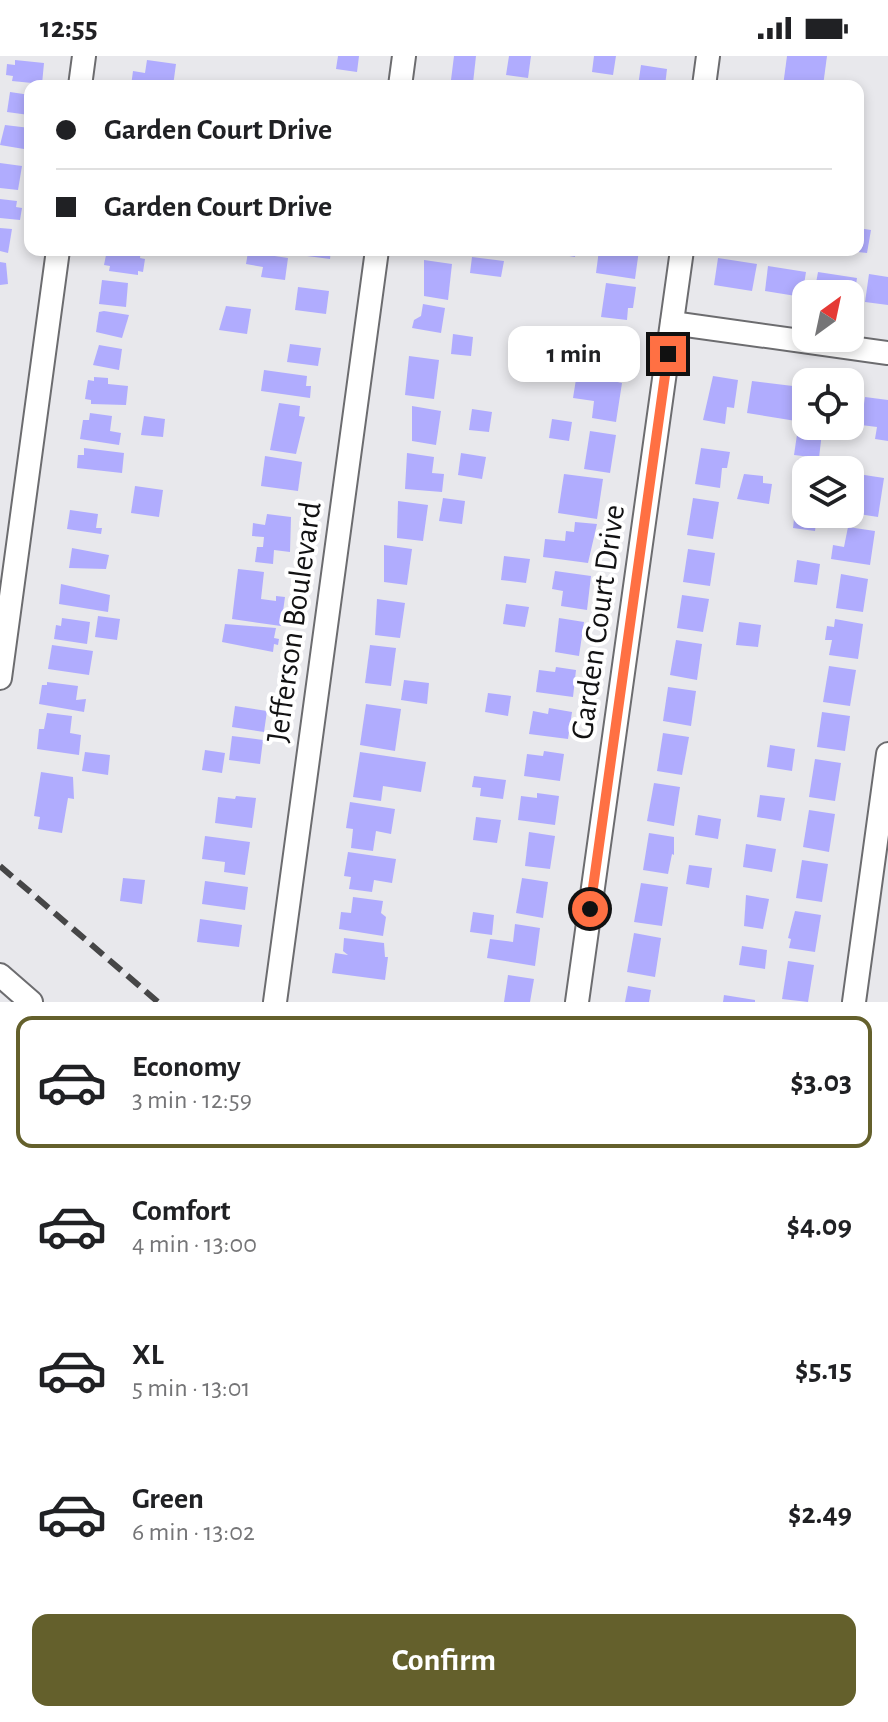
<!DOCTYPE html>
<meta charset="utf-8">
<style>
body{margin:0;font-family:"Alegreya Sans",sans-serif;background:#f2f2f2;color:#202124;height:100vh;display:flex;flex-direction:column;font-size:30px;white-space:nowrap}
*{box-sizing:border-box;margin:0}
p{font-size:26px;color:#757577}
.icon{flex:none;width:44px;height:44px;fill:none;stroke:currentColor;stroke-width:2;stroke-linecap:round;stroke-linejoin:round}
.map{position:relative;height:946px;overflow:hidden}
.panel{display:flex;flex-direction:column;background:#fff;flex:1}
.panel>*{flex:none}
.top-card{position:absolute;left:24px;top:24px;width:840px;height:176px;border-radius:16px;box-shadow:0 4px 12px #0003;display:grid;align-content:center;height:176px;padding:0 32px;background:#fff}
.needle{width:52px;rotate:33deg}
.buttons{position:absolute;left:792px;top:224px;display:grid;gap:16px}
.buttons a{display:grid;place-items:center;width:72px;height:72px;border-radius:16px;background:#fff;box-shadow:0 4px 12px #0003;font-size:40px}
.end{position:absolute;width:36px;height:36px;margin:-18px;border:10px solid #ff7043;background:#111;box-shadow:0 0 0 4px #111}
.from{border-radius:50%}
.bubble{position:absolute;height:56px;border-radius:16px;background:#fff;box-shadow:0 4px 12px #0003;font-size:26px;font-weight:700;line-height:56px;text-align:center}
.top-card b{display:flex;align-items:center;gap:28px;height:76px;font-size:30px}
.top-card b+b{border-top:2px solid #e0e0e0}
.top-card i{width:20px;height:20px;background:#202124}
ul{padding:14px 0 0;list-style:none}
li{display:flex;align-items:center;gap:24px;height:132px;margin:0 16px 12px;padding:0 16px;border:4px solid transparent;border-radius:16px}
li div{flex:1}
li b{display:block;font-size:30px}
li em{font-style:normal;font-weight:700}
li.on{border-color:#64602c}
li>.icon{width:72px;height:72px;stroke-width:1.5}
.button{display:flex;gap:16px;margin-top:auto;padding:16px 32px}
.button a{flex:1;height:92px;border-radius:16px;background:#64602c;color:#fff;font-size:32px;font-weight:700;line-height:92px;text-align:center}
.status{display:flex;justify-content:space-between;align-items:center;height:56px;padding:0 40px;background:#fff;direction:ltr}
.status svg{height:22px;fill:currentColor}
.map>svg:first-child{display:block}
</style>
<div class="status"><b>12:55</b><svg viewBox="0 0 49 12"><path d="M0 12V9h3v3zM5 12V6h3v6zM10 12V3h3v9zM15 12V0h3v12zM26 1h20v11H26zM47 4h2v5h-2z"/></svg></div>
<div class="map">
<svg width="888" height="946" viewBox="0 0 888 946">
<rect width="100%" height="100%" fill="#e8e8ec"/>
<g fill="#b0acfe">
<polygon points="338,0 359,0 357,16 336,13"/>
<polygon points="454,0 476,0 473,27 451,24"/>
<polygon points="509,0 531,0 528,22 506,19"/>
<polygon points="594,0 616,0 613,19 592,16"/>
<polygon points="787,0 827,0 823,30 783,30"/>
<polygon points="15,4 44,7 42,28 12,25 13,20 6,19 7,8 15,9"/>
<polygon points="147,4 176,8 173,30 131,30 133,15 145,17"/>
<polygon points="641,9 667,13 665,30 638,30"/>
<polygon points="327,24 349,26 349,30 319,30 320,26 327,27"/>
<polygon points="10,36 30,39 29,59 7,56"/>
<polygon points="5,69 30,72 30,94 0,89"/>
<polygon points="0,107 22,110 18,134 0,132"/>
<polygon points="0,143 17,145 16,151 22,152 20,164 0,162"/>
<polygon points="0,172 12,173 8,197 0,195"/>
<polygon points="858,172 871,174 867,197 858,196"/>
<polygon points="112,194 141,195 140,202 145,203 143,216 138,215 138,219 109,215 110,210 104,209 106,199 111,199"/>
<polygon points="285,194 331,194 330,203 284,197"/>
<polygon points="552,194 576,194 575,201 552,197"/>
<polygon points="599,194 639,194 635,223 596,217"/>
<polygon points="248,196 288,202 285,224 261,221 263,211 246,208"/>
<polygon points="472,201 504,205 501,221 470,217"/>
<polygon points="718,202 757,208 752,235 714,229"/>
<polygon points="424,204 452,208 448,244 424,240"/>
<polygon points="0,206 6,207 8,228 0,229"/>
<polygon points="768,210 806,216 802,241 765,235"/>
<polygon points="818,216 857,222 853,249 850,238 814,238"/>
<polygon points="869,218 888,221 888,249 865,246"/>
<polygon points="102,224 128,227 126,251 99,248"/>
<polygon points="606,227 636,231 633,252 628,252 627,264 601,261"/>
<polygon points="298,231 329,235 326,258 295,254"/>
<polygon points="423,248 445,252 441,277 412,272 414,264 421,260"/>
<polygon points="226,250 251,253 247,278 219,274"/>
<polygon points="104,255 129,259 122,282 96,276 99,256"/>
<polygon points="601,273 627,277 622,314 602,312 604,294 598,293"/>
<polygon points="453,278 473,281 471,300 451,298"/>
<polygon points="290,288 321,292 318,310 287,306"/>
<polygon points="99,289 122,293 119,314 93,309"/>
<polygon points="409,300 439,304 434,343 405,339"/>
<polygon points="264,314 307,320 306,330 311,330 310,342 261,335"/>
<polygon points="577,317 622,327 616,366 592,362 594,345 573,342"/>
<polygon points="713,320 738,324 734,352 727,351 725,368 703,364"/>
<polygon points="94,321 108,322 108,328 128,330 126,349 91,348 91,344 85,343 88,324 94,325"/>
<polygon points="752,325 801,331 796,365 747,357"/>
<polygon points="865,341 888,344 888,385 875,383 877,371 861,369"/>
<polygon points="279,347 300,350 299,360 305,361 296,398 270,394"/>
<polygon points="412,350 441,355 436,389 412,385"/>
<polygon points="472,353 492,356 489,376 469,374"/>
<polygon points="90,357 112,360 110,375 121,377 119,389 80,383 83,364 89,364"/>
<polygon points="144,360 165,363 163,381 141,379"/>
<polygon points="552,363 572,366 569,385 549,382"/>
<polygon points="798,372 822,376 819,402 794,399"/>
<polygon points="590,375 616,379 610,417 584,413"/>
<polygon points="84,392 124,397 122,417 77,412 78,399 84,399"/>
<polygon points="701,392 730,396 727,412 722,412 720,432 695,428"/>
<polygon points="407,397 434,401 432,417 444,418 442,436 405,433"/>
<polygon points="461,397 486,401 482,423 458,419"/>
<polygon points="265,400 302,406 298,435 261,430"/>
<polygon points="798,403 823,406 822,414 806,414 806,423 796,421"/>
<polygon points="564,418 603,423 597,463 558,457"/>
<polygon points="744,418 763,420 763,427 772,428 769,448 737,443"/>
<polygon points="858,418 884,422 878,461 852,457"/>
<polygon points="135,430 163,434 159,461 131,457"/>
<polygon points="443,442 465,445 462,468 439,465"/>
<polygon points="693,442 719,446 713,483 687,479"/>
<polygon points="398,445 428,449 423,485 397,482"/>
<polygon points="70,454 98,458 96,472 102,472 101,478 67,473"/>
<polygon points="795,454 817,458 815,475 793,472"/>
<polygon points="267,458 291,461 290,496 274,494 273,508 255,506 257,491 263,491 264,481 252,480 253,467 265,469"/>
<polygon points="575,466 597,468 588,507 543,501 545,483 565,485 566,475 574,476"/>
<polygon points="848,471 875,475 870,509 831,503 833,489 844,491"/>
<polygon points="384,489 412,493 407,529 384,526"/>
<polygon points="72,492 109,499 106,513 69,512"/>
<polygon points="688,493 715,497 710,530 683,526"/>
<polygon points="504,500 530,503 526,527 501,524"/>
<polygon points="797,504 820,508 817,529 794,526"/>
<polygon points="238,513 264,516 261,543 276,545 276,540 285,541 281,570 232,563"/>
<polygon points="555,515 591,520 587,554 561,550 563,535 552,533"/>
<polygon points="841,518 868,523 863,556 836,552"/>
<polygon points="61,528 110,539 108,556 59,548"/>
<polygon points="682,539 709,543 703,576 677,572"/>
<polygon points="377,543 405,547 400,582 375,579"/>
<polygon points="506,548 529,551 525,571 503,568"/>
<polygon points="98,560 120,563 117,584 95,581"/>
<polygon points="62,562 90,566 87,588 54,583 56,569 61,570"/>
<polygon points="559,562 584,566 579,600 555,596"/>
<polygon points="835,563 863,568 858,603 829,599 832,584 825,584 827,570 834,571"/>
<polygon points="739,566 761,569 758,591 736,589"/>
<polygon points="225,568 276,572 274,582 279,583 278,589 274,588 273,596 222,586"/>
<polygon points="676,584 702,588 697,624 670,619"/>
<polygon points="52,589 93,595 89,619 48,613"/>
<polygon points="370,589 396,592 391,630 365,627"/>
<polygon points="829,610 856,614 850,650 823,646"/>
<polygon points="556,611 576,614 573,641 536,636 539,614 555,616"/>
<polygon points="404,624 429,627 427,648 401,644"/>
<polygon points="47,626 78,630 76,644 86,643 84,656 39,648 42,629 47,629"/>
<polygon points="668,631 696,635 691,670 663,665"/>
<polygon points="488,637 511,640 508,660 485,656"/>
<polygon points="366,648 401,653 395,695 360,689"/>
<polygon points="235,650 267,655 264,676 232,671"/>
<polygon points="549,652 572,656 568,683 529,678 533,655 548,658"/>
<polygon points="822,656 850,660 845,695 817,691"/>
<polygon points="47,657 72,660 70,677 81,679 79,699 37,693 39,673 44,673"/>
<polygon points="663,677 689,681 682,719 657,715"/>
<polygon points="232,680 263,684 260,708 229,704"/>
<polygon points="770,689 795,693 792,715 767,711"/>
<polygon points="205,694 225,697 222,717 202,714"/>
<polygon points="544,695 564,698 560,725 524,720 527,698 543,700"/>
<polygon points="85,696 110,699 108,719 82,715"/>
<polygon points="360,696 426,706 421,736 383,730 381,745 353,741"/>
<polygon points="815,703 841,707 835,745 809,741"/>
<polygon points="41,716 73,721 74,743 68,742 62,777 38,773 40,761 34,760"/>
<polygon points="474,720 506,724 503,743 480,740 481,732 472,731"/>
<polygon points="654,727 680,731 674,770 647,765"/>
<polygon points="537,737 559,740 555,769 518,764 521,740 537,742"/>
<polygon points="760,739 785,742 781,765 757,761"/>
<polygon points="236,740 256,742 252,772 215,767 218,741 235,743"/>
<polygon points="350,746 395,753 391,778 376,775 373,795 351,792 353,773 346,772"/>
<polygon points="809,754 835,758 829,796 803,791"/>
<polygon points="698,759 721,763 718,783 695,779"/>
<polygon points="476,761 501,764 497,787 473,784"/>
<polygon points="529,776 555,780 550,813 525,810"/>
<polygon points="649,777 674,781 674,799 672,798 668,818 643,814"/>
<polygon points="205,780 250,786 245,819 224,816 225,806 202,803"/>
<polygon points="746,788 776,793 772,816 743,811"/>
<polygon points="348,796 396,803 392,827 374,824 372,836 349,833 351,821 344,820"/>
<polygon points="802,804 828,808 822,846 796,842"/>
<polygon points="689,809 712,812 709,832 686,828"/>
<polygon points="123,822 145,824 142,848 120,845"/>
<polygon points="522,822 548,826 543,862 516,857"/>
<polygon points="205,825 248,831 245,854 202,848"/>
<polygon points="641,827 668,831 662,870 634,866"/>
<polygon points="746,839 769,843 763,873 744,870"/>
<polygon points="353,841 383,845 381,857 386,861 383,880 339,873 341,856 351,857"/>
<polygon points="795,855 821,859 815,896 789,892 791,883 788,882"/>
<polygon points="473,856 494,859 492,879 470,876"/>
<polygon points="200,863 242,869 239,891 197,886"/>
<polygon points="515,868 540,872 535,910 487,902 490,883 513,886"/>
<polygon points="634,877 661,882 655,921 627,916"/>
<polygon points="344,882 384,887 385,901 388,901 385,924 332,917 335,897 348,899 343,895"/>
<polygon points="742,890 767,894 765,913 739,909"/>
<polygon points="788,905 814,909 808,946 782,943"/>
<polygon points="508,919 534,923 530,946 504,946"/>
<polygon points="628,930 651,934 649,946 625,946"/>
<polygon points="724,939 755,944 755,946 723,946"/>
</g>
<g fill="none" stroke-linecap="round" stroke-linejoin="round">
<g stroke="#6c6c6f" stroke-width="26">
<g id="minor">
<polyline points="80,30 84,0"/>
<polyline points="400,30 404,0"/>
<polyline points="704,30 708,0"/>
<polyline points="672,267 888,297"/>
<polyline points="0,622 58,194"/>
<polyline points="0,919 31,946"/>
<polyline points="275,946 377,194"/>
<polyline points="577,946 682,194"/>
<polyline points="854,946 888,698"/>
</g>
</g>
<use href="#minor" stroke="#fff" stroke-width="22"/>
<polyline stroke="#464647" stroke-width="6" stroke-dasharray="16 8" stroke-linecap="butt" points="0,810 158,946"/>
</g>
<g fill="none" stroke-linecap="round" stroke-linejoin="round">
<polyline stroke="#ff7043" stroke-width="10" points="590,853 668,298"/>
</g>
<g text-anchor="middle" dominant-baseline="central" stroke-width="8" stroke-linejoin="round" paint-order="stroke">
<g font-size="32" fill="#121213" stroke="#fff">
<text transform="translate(294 566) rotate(-82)">Jefferson Boulevard</text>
<text transform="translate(598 566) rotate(-82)">Garden Court Drive</text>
</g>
</g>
</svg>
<div class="buttons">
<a><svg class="needle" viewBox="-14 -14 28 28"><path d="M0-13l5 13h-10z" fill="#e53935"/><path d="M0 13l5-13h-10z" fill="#757577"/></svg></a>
<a><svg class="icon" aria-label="locate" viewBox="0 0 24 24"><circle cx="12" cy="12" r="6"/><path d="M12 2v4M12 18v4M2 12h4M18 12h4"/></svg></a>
<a><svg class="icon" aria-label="layers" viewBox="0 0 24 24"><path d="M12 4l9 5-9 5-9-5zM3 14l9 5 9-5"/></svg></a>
</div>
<i class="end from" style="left:590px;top:853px"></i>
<i class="end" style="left:668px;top:298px"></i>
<div class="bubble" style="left:508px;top:270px;width:132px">1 min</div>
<div class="top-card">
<b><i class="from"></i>Garden Court Drive</b>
<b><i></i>Garden Court Drive</b>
</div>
</div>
<section class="panel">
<ul>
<li class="on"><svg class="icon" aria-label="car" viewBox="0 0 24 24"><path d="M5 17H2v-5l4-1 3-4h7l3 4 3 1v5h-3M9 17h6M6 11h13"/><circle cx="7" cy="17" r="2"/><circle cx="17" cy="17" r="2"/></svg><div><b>Economy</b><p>3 min · 12:59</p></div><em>$3.03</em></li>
<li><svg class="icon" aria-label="car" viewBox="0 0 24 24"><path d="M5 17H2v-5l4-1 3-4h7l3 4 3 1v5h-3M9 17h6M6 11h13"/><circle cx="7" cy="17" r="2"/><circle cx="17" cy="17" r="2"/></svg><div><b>Comfort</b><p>4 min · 13:00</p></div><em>$4.09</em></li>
<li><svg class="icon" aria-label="car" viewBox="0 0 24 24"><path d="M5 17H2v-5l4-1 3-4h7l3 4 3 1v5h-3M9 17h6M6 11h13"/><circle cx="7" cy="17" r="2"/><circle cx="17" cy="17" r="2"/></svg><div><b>XL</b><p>5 min · 13:01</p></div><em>$5.15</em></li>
<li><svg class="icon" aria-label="car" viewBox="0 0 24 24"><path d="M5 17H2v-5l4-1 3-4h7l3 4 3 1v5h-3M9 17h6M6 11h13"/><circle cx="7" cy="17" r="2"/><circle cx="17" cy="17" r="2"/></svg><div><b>Green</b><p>6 min · 13:02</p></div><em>$2.49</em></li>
</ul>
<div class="button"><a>Confirm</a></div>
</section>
